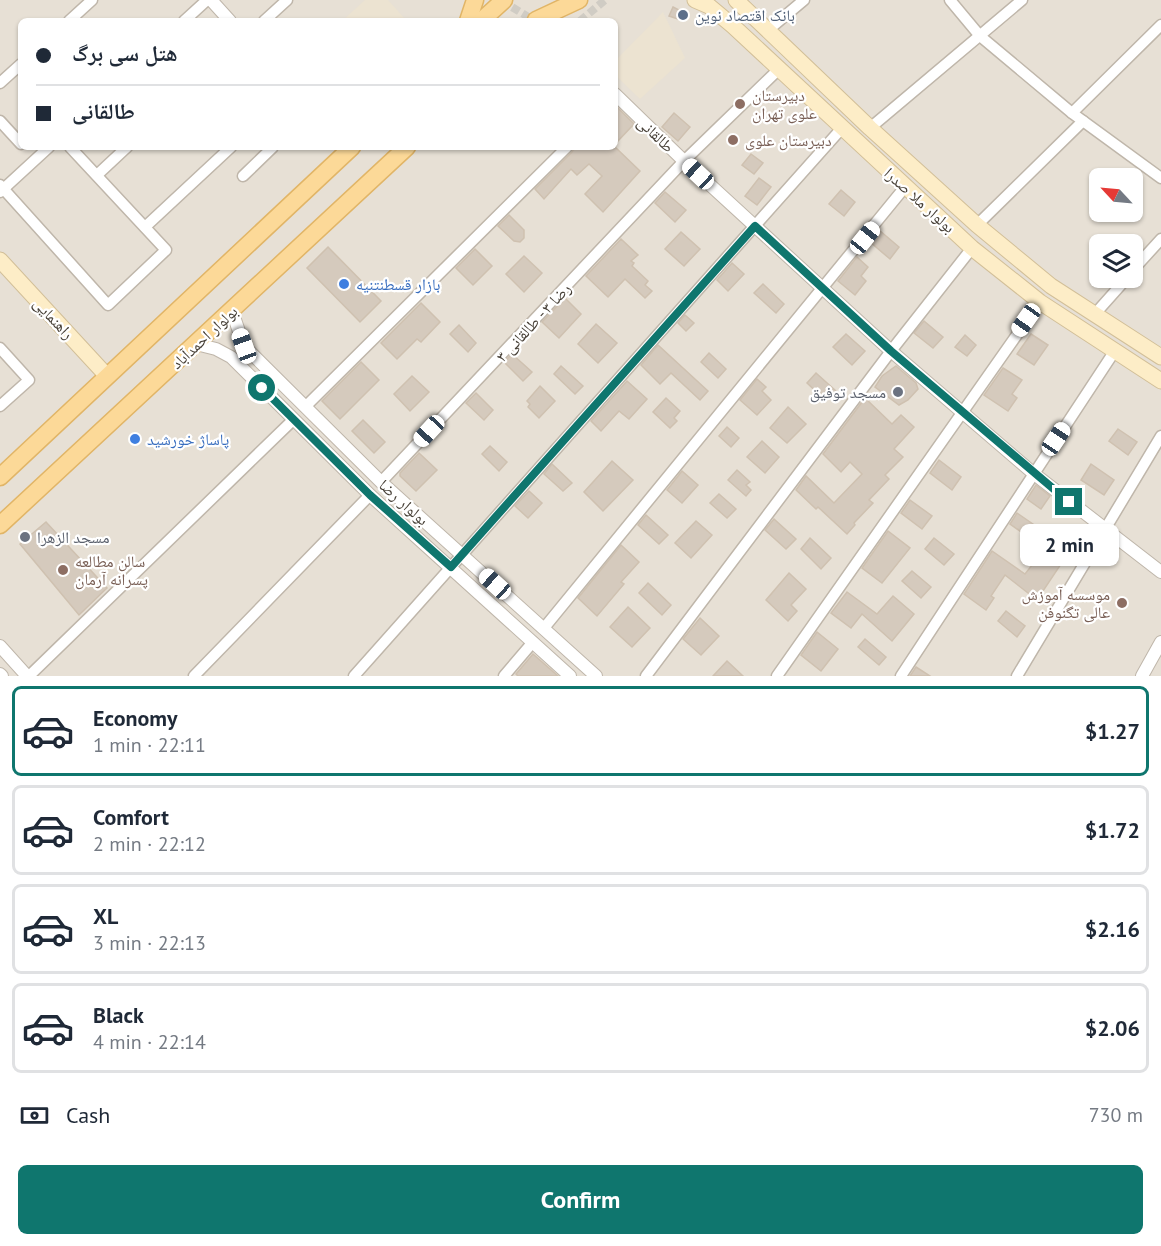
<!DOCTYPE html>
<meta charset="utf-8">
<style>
body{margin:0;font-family:"PT Sans","Noto Naskh Arabic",sans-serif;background:#f2f2f3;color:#1f2937;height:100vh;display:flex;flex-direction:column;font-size:22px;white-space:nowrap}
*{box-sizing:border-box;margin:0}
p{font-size:20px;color:#747a83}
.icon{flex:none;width:33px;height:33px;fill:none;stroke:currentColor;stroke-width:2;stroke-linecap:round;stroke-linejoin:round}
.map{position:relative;height:676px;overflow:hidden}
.panel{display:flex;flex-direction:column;background:#fff;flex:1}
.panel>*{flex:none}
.guide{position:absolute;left:18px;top:18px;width:600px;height:132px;border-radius:9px;box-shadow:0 2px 4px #0004;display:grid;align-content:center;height:132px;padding:0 18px;background:#fff}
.needle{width:39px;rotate:296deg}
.buttons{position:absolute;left:1089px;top:168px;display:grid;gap:12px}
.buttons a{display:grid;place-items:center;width:54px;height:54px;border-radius:9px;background:#fff;box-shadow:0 2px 4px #0004;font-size:30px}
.end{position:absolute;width:27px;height:27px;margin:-14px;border:8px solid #0f766e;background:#fff;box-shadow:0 0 0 3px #fff}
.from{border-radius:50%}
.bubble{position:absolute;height:42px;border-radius:9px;background:#fff;box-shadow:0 2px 4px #0004;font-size:20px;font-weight:700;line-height:42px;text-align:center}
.car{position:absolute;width:18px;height:36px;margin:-18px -9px;border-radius:8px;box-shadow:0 0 4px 2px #0007;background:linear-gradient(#fff 24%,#345 0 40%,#fff 0 76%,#345 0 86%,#fff 0)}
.guide b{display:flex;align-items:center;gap:21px;height:57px;font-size:22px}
.guide b+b{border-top:2px solid #e0e1e3}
.guide i{width:15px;height:15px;background:#1f2937}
ul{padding:10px 0 0;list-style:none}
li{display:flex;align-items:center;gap:18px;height:90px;margin:0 12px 9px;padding:0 6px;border:3px solid #e0e1e3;border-radius:9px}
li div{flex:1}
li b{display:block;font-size:22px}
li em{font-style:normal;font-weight:700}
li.current{border-color:#0f766e}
li>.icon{width:54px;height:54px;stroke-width:1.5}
.pay{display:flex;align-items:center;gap:15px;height:66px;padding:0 18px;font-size:22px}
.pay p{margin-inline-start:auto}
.button{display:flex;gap:12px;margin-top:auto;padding:12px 18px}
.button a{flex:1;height:69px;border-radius:9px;background:#0f766e;color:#fff;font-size:24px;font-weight:700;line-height:69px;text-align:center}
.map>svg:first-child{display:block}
</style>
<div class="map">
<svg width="1161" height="676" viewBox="0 0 1161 676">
<rect width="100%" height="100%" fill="#f3efe7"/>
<path fill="#e7e0d5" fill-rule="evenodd" d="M0 0H1161V676H0ZM21 21H615V147H21ZM1100 178H1132V212H1100ZM1100 244H1132V278H1100Z"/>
<g fill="#ece3d1">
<polygon points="365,0 388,0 407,21 342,21"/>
<polygon points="663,12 685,58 640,99 615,75 615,61"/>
</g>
<g fill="#d5cabd" stroke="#cfc1b0" stroke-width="1.5">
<polygon points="673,7 681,11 678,19 669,16"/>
<polygon points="615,105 634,124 615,144"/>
<polygon points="674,113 690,127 678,141 662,127"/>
<polygon points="575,147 615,147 640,171 603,212 585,194 602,176 589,164 577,175 571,169 544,199 535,189 572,152"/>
<polygon points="751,154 763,163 754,174 742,165"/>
<polygon points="759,178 771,187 757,205 745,196"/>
<polygon points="841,190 855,202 844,216 829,204"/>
<polygon points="665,192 686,210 675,222 655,203"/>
<polygon points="509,215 524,230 524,238 520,242 514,241 498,226"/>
<polygon points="879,230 899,247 890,259 870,242"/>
<polygon points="681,232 700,249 684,266 665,249"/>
<polygon points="621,239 638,255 631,261 634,263 632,266 648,281 645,285 652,291 645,298 625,279 608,297 586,276"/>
<polygon points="328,247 381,301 360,322 307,268"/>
<polygon points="475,249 492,266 473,285 456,268"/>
<polygon points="524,256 542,273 524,292 506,274"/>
<polygon points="857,257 868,267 861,276 866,281 855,295 838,281"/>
<polygon points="732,263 744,274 728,291 717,280"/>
<polygon points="763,284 784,304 776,313 754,293"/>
<polygon points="565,298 581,314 559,338 542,322"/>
<polygon points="421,303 440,322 421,342 417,339 397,359 381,343"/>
<polygon points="685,315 694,323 686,331 678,323"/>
<polygon points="924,321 943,337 933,348 914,333"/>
<polygon points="596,324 617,343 598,363 578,344"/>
<polygon points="459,325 476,343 468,352 450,334"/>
<polygon points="846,334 865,351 852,365 833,347"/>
<polygon points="1031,334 1048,345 1034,365 1017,354"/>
<polygon points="965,335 976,345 967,356 955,347"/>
<polygon points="658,345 708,391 700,400 671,373 660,384 641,365"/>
<polygon points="709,353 726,369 718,378 701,362"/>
<polygon points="512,354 532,372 523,381 504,362"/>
<polygon points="361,362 379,380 340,419 322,401"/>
<polygon points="561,366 583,386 575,394 554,374"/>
<polygon points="896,366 916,383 918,389 908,400 899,405 875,387 882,376"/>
<polygon points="1003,368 1022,380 1012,394 1017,398 1008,411 984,395"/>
<polygon points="816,373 836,391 826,401 807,383"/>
<polygon points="412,376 429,392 410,411 394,394"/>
<polygon points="757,379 766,387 762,391 771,400 757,415 740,400"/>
<polygon points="627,381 647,399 629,419 619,411 601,431 591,421"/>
<polygon points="540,386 555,401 539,418 528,407 530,404 527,401"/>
<polygon points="476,393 493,410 484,420 466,403"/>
<polygon points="666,398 680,411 674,418 677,421 670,428 653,412"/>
<polygon points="865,398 892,424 901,415 914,427 894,449 903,457 885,475 889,479 869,500 873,503 854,523 855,525 847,534 818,507 816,509 796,490 806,476 834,503 862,474 850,462 841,472 823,454"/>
<polygon points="788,407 806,424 787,443 770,428"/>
<polygon points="363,420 385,442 374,453 352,431"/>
<polygon points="727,427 739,438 731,447 719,436"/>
<polygon points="1118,429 1137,442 1128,455 1109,441"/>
<polygon points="762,441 779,457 765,473 747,457"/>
<polygon points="490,446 507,462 499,471 482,454"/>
<polygon points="419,453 437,470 416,491 400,476 400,473"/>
<polygon points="939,460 961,477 952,490 930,473"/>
<polygon points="612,461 633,480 603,511 584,492"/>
<polygon points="552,464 572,483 563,491 544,474"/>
<polygon points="1091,464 1114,480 1104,495 1081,480"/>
<polygon points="737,470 750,482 746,485 751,490 746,496 728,480"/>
<polygon points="682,471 698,485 682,503 667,490"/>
<polygon points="1036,485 1050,496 1041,509 1027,499"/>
<polygon points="529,491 542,503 528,518 515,506"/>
<polygon points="719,494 736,509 727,518 710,503"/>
<polygon points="910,500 932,516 922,529 901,513"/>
<polygon points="1017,513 1069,549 1069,552 1037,600 1005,575 991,596 994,598 986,610 964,594 992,551 1025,574 1045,549 1010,524"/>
<polygon points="646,515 668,535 659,544 638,525"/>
<polygon points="774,519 796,539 786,549 765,530"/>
<polygon points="696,521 712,535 691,558 675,543"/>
<polygon points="46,522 107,588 79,615 20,544"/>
<polygon points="888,531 910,548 882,583 862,568"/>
<polygon points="810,538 831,558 821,569 801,549"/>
<polygon points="934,538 954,554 944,565 925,549"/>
<polygon points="621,545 639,562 621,582 624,584 597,616 578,598"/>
<polygon points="912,571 931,587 921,598 902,581"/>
<polygon points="789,573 806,589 791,605 797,611 788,621 766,600"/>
<polygon points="648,583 671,605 662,615 639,593"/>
<polygon points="847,592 877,614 893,596 914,614 892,641 862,614 851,628 831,613"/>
<polygon points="628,607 650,628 632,647 610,627"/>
<polygon points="1006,611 1025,626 1017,637 998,621"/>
<polygon points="700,618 719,636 701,655 683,639"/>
<polygon points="817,632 838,649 821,671 801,655"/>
<polygon points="865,639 886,657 879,665 858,647"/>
<polygon points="533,654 558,676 518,676 516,674"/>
<polygon points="727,661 743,676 713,676"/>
<polygon points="916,667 930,676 910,676"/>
</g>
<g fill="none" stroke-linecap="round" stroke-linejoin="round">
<g stroke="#d0ccc4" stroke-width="8" stroke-dasharray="8 4" stroke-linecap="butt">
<polyline points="502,1 535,21"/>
<polyline points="580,21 605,0"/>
</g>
<g stroke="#bfb6aa" stroke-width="13">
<g id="minor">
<polyline points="950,0 980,36 1072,113 1161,178"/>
<polyline points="69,21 92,0"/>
<polyline points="184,21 207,0"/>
<polyline points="264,21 287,0"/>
<polyline points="767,31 804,0"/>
<polyline points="0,83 21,64"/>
<polyline points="1072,113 1161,25"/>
<polyline points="0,121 21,144"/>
<polyline points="870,128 1022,0"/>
<polyline points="97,175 127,147"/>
<polyline points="243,176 273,147"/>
<polyline points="0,185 108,305 166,250 70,147"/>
<polyline points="0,192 49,147"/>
<polyline points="977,225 1083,121"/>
<polyline points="145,227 231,147"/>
<polyline points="1132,271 1161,239"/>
<polyline points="1094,315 1127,278"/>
<polyline points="0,348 29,380 0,406"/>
<polyline points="305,407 567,147"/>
<polyline points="381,482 684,161 779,69"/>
<polyline points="544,628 905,187"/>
<polyline points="29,676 293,420"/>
<polyline points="194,676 370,495"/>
<polyline points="354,676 842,128"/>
<polyline points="504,676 533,642"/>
<polyline points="646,676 891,351 972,248"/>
<polyline points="777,676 1040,302"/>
<polyline points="901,676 1114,352"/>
<polyline points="1017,676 1161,436"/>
</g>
</g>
<g stroke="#bfb6aa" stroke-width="14">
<g id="tertiary">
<polyline points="211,0 230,21"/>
<polyline points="615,94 684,161 891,351 1033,473 1161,572"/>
<polyline points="232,311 244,346 381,482 596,676"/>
<polyline points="196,344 216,349 231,357 370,495 570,676"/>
<polyline points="0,646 27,676"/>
<polyline points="0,674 2,676"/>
<polyline points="1142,676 1161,642"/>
</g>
</g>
<g stroke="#d2bf98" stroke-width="17">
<g id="secondary">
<polyline points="695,0 709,6 733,26 972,248 1040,302 1161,381"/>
<polyline points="736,0 870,128 977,225 1051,286 1161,357"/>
<polyline points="0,260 107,376"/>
</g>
</g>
<g stroke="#e1b567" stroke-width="19">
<g id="primary">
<polyline points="536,20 579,0"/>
<polyline points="468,21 475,0"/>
<polyline points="481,21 504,0"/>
<polyline points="0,477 352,147"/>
<polyline points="0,525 407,147"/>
</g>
</g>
<use href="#minor" stroke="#fff" stroke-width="10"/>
<use href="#tertiary" stroke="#fff" stroke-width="12"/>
<use href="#secondary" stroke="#fdedc7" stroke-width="15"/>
<use href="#primary" stroke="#fcd998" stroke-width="16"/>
</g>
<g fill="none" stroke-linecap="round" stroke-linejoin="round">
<polyline stroke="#0f766e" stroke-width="8" points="262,388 370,495 451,567 755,226 891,351 1069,502"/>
</g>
<circle fill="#5c6f8a" stroke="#fff" stroke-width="2" cx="683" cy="15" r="6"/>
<g fill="#8d6e63" stroke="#fff" stroke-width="2">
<circle cx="740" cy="104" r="6"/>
<circle cx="733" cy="140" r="6"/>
<circle cx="63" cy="570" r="6"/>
<circle cx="1122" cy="603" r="6"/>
</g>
<g fill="#3f7fe0" stroke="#fff" stroke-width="2">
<circle cx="344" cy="284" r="6"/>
<circle cx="135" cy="439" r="6"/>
</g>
<g fill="#6b7280" stroke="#fff" stroke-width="2">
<circle cx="898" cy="392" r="6"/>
<circle cx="25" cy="537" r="6"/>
</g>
<g text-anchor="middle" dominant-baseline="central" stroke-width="4.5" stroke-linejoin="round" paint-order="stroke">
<g font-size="16" fill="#4e5e75" stroke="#fff" text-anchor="start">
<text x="695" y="15">بانک اقتصاد نوین</text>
</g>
<g font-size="16" fill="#785e54" stroke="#fff" text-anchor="start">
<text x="752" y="95">دبیرستان<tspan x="752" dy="18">علوی تهران</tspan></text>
<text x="745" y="140">دبیرستان علوی</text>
<text x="75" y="561">سالن مطالعه<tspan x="75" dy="18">پسرانه آرمان</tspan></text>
<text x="1110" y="594" text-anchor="end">موسسه آموزش<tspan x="1110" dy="18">عالی تگنوفن</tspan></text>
</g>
<g font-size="16" fill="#463f36" stroke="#fff">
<text transform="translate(656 134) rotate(44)">طالقانی</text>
<text transform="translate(920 200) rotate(42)">بولوار ملا صدرا</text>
<text transform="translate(54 318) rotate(47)">راهنمایی</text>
<text transform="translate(533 322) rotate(-47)">رضا ۳ - طالقانی ۳</text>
<text transform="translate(204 337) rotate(-43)">بولوار احمدآباد</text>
<text transform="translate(404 502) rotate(42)">بولوار رضا</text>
</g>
<g font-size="16" fill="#366cbe" stroke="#fff" text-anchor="start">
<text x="356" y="284">بازار قسطنتنیه</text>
<text x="147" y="439">پاساژ خورشید</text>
</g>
<g font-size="16" fill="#5b616d" stroke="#fff" text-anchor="end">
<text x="886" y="392">مسجد توفیق</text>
<text x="37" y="537" text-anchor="start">مسجد الزهرا</text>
</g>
</g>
</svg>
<div class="buttons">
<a><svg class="needle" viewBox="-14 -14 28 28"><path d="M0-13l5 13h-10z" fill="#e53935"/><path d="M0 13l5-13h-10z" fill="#747a83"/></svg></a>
<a><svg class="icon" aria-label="layers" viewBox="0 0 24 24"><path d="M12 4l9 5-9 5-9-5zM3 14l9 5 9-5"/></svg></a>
</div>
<i class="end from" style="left:262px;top:388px"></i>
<i class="end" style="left:1069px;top:502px"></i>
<div class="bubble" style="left:1020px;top:524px;width:99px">2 min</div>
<i class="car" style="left:698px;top:174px;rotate:313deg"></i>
<i class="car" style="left:865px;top:238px;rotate:39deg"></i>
<i class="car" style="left:1026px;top:320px;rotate:215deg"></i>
<i class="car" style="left:244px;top:346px;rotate:340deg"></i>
<i class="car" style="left:429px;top:431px;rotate:223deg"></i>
<i class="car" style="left:1056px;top:439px;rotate:34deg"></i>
<i class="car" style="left:495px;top:584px;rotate:312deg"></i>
<div class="guide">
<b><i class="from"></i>هتل سی برگ</b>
<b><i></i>طالقانی</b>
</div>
</div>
<section class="panel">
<ul>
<li class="current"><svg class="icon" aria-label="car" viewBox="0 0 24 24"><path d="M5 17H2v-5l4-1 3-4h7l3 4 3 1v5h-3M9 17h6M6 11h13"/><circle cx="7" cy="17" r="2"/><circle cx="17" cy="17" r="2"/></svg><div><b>Economy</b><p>1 min · 22:11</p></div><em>$1.27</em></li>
<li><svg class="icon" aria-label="car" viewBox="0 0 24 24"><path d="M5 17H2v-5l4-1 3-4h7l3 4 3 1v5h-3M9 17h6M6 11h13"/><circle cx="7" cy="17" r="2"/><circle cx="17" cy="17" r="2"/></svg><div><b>Comfort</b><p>2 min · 22:12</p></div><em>$1.72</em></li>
<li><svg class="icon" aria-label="car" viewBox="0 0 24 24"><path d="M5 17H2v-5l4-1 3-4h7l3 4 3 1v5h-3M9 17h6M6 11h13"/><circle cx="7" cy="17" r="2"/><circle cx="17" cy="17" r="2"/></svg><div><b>XL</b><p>3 min · 22:13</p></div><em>$2.16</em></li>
<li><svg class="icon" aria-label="car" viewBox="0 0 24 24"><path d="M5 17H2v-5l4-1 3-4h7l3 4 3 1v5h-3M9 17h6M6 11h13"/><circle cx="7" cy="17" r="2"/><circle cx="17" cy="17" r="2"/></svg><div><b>Black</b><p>4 min · 22:14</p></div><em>$2.06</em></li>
</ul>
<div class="pay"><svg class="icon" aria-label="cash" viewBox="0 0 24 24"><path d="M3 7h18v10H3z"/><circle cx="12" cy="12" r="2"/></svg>Cash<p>730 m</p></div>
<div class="button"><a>Confirm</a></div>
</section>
